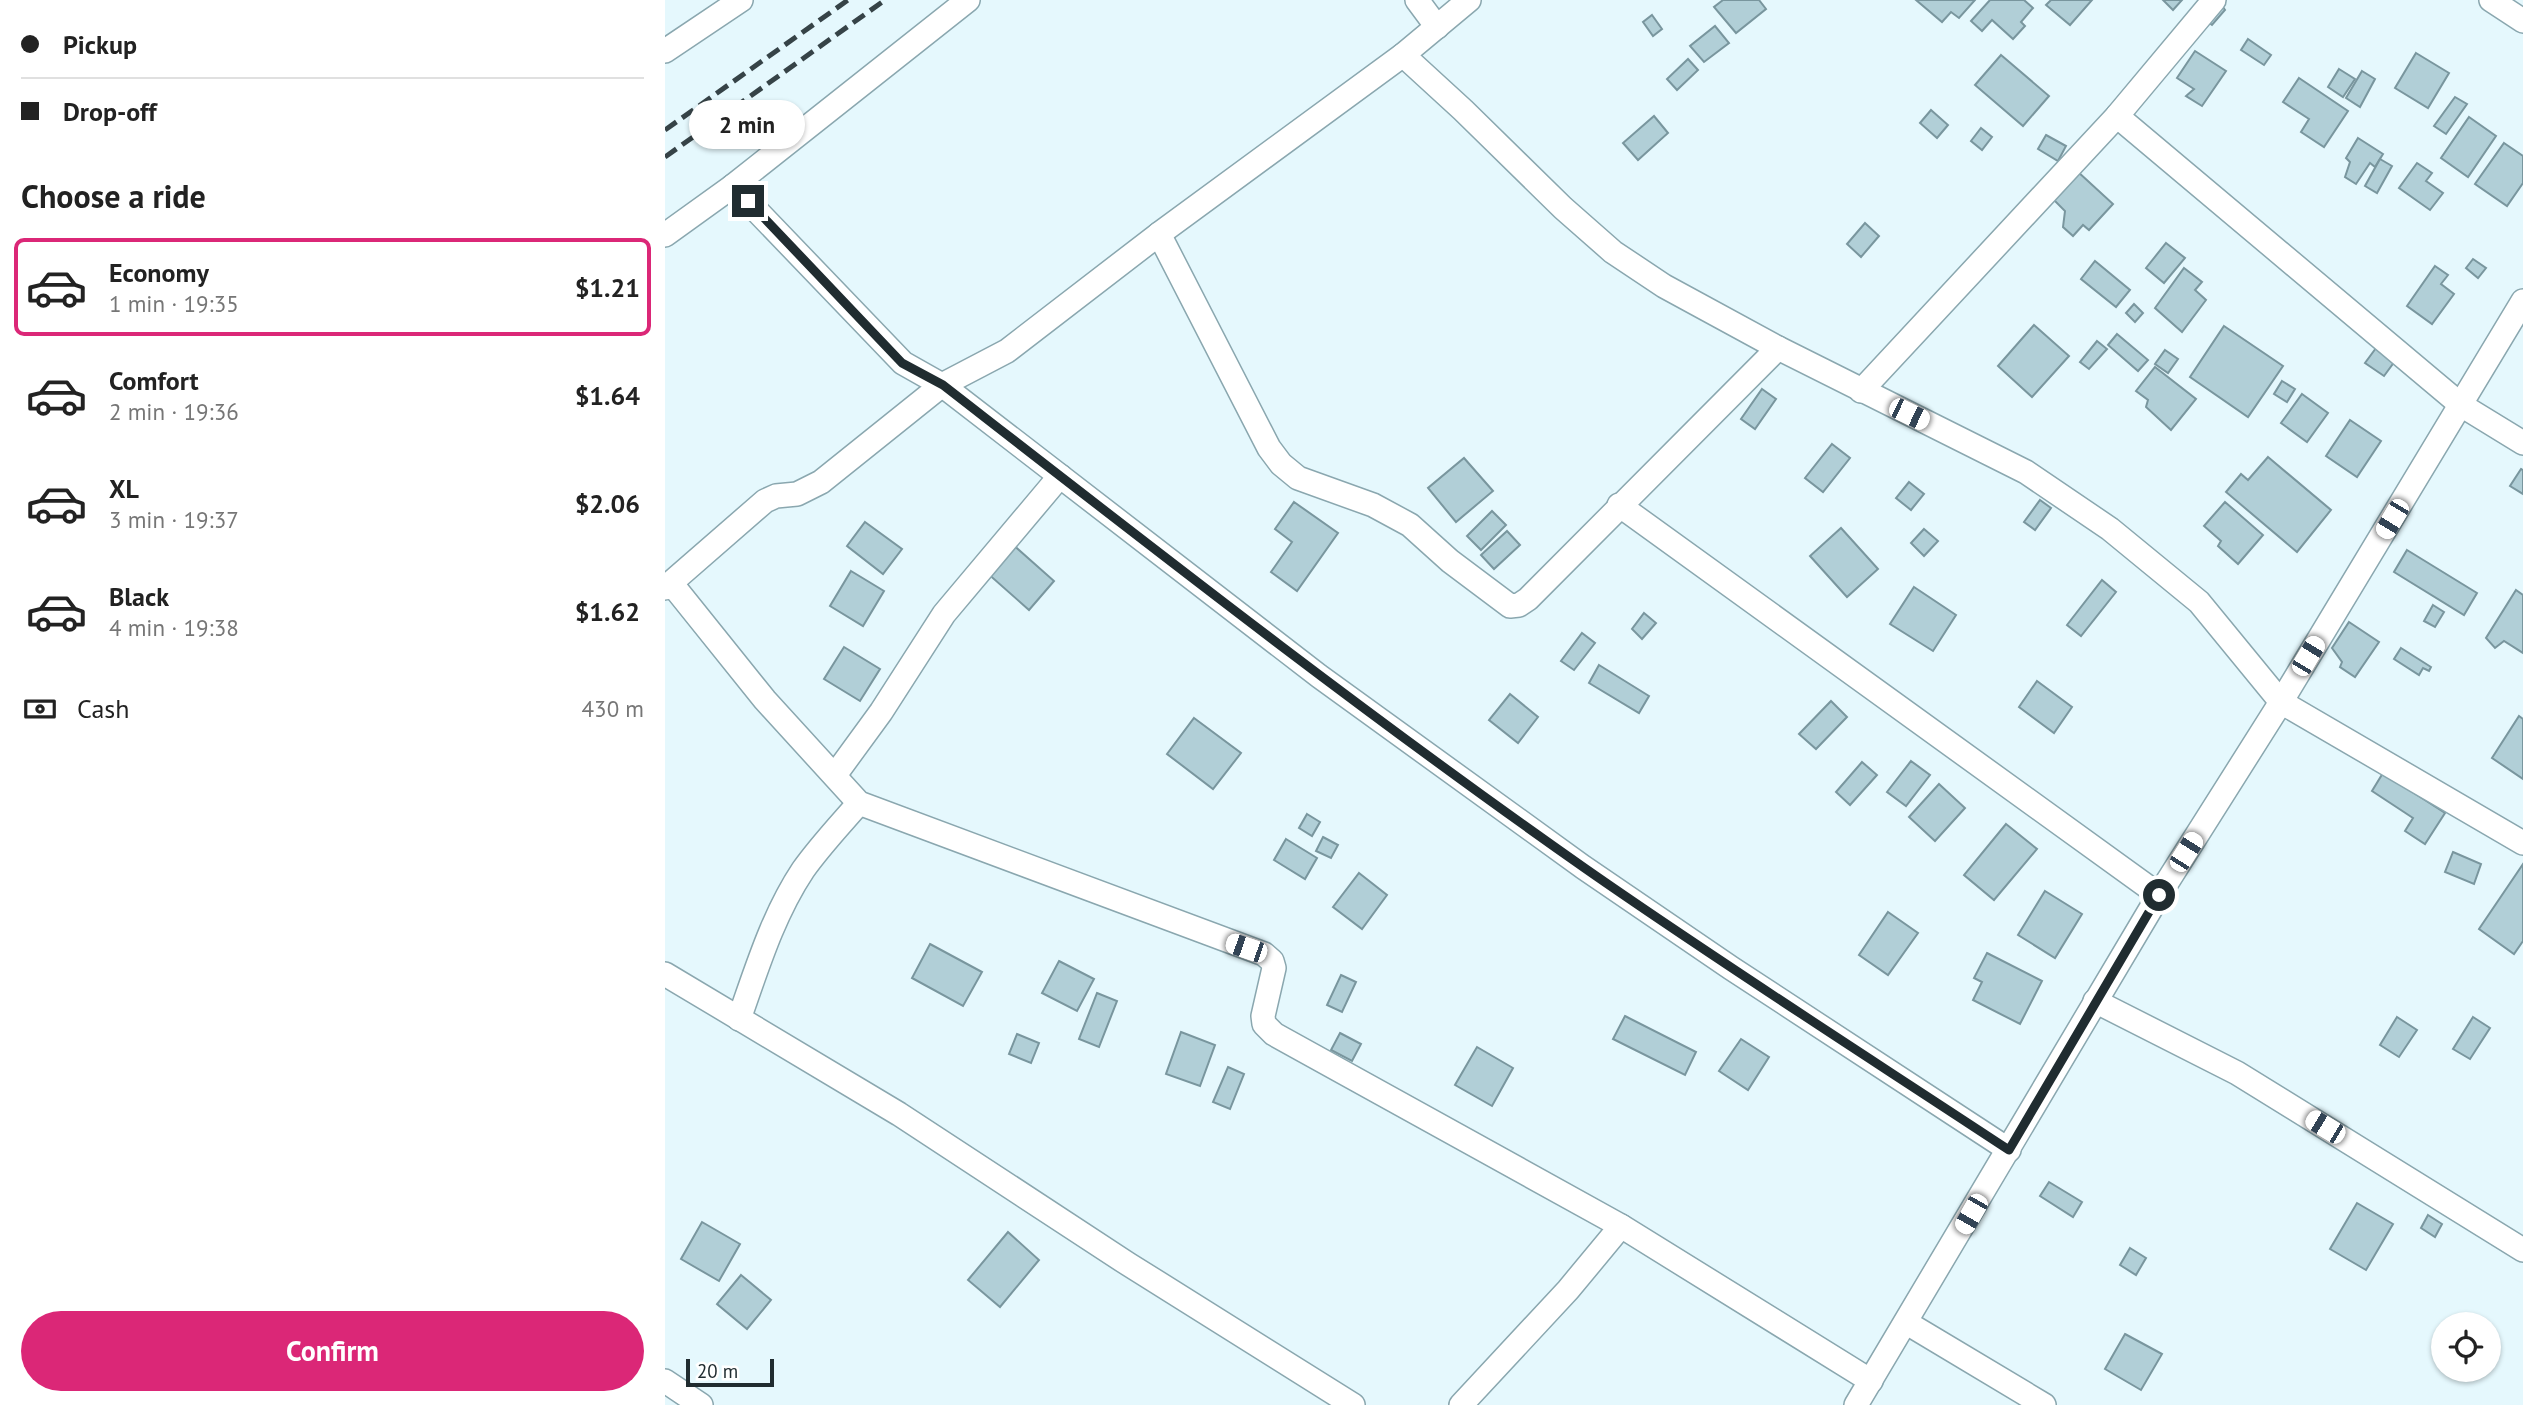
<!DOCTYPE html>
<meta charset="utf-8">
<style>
body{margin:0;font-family:"PT Sans",sans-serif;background:#f6f6f6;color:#222;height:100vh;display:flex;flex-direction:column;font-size:26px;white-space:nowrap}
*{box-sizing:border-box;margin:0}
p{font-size:23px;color:#767676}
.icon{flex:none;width:38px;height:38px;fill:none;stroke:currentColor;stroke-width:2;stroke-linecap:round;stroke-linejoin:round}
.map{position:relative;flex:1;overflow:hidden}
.details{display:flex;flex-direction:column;background:#fff;width:665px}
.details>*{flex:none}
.top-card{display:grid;align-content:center;height:154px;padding:0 21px;background:#fff}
.buttons{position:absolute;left:1766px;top:1312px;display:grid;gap:14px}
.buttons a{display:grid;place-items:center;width:70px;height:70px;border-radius:50%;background:#fff;box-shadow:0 2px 5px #0004;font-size:35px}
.scale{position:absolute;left:21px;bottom:18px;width:88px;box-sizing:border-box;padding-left:7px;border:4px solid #202c30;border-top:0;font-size:19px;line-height:24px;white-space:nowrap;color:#202c30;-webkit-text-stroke:5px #fff;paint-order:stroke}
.end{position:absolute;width:32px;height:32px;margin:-16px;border:9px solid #202c30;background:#fff;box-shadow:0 0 0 4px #fff}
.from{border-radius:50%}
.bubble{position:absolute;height:49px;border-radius:24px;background:#fff;box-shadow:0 2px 5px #0004;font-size:23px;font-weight:600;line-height:49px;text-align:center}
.car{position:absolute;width:21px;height:42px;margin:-21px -10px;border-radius:9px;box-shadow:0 0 5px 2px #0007;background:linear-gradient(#fff 24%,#345 0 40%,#fff 0 76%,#345 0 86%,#fff 0)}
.top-card b{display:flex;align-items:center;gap:24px;height:66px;font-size:26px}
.top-card b+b{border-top:2px solid #e0e0e0}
.top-card i{width:18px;height:18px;background:#222}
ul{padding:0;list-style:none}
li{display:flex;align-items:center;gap:21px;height:98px;margin:0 14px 10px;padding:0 7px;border:4px solid transparent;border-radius:10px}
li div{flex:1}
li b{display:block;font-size:26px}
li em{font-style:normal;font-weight:600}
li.current{border-color:#db2777}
li>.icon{width:63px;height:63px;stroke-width:1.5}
h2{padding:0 21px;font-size:32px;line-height:84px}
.pay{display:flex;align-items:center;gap:18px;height:77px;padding:0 21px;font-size:26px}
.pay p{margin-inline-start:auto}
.primary-button{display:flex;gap:14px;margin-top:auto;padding:14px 21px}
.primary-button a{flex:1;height:80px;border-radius:42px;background:#db2777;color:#fff;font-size:28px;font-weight:600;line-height:80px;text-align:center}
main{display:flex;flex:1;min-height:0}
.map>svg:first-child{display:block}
</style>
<main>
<section class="details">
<div class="top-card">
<b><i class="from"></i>Pickup</b>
<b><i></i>Drop-off</b>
</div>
<h2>Choose a ride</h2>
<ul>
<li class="current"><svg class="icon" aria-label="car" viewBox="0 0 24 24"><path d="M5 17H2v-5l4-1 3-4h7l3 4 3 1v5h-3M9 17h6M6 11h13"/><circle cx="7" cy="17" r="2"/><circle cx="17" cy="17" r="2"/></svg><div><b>Economy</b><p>1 min · 19:35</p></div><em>$1.21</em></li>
<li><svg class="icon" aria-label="car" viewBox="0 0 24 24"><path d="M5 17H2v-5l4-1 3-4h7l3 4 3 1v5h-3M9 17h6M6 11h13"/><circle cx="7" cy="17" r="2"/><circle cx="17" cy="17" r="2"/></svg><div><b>Comfort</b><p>2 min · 19:36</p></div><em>$1.64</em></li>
<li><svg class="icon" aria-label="car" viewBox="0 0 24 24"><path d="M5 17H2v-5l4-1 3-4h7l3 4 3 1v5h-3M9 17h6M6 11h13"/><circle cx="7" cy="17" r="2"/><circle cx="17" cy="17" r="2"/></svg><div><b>XL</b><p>3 min · 19:37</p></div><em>$2.06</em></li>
<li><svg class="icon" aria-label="car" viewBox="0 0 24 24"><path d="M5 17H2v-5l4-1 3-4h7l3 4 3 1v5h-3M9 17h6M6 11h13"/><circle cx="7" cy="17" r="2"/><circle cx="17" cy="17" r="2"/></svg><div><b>Black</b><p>4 min · 19:38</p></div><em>$1.62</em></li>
</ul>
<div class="pay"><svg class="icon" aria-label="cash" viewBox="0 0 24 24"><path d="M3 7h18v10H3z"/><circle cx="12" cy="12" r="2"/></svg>Cash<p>430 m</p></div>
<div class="primary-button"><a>Confirm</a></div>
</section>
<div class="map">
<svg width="1858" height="1405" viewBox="0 0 1858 1405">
<rect width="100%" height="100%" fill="#e5f8fd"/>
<g fill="#b1cfd7" stroke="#79969e" stroke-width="2">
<polygon points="1058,0 1094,0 1101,9 1071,33 1049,7"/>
<polygon points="1251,0 1310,0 1294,18 1286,12 1277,22"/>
<polygon points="1325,0 1359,0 1368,8 1356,22 1360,26 1348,39 1327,20 1317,31 1306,21"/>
<polygon points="1386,0 1427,0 1405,25 1381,5"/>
<polygon points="1498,0 1517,0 1508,10"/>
<polygon points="1553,0 1560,10 1547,25 1538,18"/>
<polygon points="987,15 997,29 988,36 978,22"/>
<polygon points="1050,26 1064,43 1039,62 1025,46"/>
<polygon points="1583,39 1606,55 1599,65 1576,50"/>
<polygon points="1530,51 1561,71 1537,106 1521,96 1529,89 1512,78"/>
<polygon points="1751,53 1784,73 1763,108 1730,88"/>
<polygon points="1336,55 1384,96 1358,126 1310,85"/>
<polygon points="1023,59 1033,70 1012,90 1002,79"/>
<polygon points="1674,69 1690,79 1678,97 1663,87"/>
<polygon points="1697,71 1710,79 1695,107 1681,98"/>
<polygon points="1634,78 1683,111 1659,147 1636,132 1644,119 1618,102"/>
<polygon points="1790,97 1802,104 1781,134 1769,126"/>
<polygon points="1266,110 1283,125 1272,138 1255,123"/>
<polygon points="989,116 1003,133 973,160 958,143"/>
<polygon points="1804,117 1831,136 1803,177 1776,158"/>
<polygon points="1316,128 1327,137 1317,150 1306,141"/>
<polygon points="1381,135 1401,146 1393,161 1373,149"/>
<polygon points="1693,138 1718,154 1710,167 1705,163 1691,184 1680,177 1685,162 1681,158"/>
<polygon points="1839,143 1858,156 1858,183 1842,206 1810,184"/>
<polygon points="1715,159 1727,166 1712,193 1700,186"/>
<polygon points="1752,163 1767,173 1761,181 1778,193 1765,210 1734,188"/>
<polygon points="1412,171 1448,204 1424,230 1418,225 1408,236 1398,227 1400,211 1387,198"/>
<polygon points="1200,223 1214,236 1196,257 1182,244"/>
<polygon points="1501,243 1520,258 1499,283 1481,268"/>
<polygon points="1808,259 1821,268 1813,278 1801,268"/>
<polygon points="1430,261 1465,290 1451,307 1416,279"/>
<polygon points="1770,266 1783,275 1776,284 1789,294 1767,324 1742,306"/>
<polygon points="1519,268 1537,282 1530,290 1541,300 1517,332 1490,308"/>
<polygon points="1469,304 1478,313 1470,322 1461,313"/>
<polygon points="1369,325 1404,356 1367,397 1333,366"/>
<polygon points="1559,326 1618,366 1583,417 1525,377"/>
<polygon points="1452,334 1483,360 1473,371 1443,345"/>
<polygon points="1432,341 1442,349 1424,369 1415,362"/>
<polygon points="1711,348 1730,361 1719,376 1700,363"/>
<polygon points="1500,350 1513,359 1503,373 1490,364"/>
<polygon points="1490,367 1531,399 1506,430 1481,407 1483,400 1471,391"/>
<polygon points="1617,381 1630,389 1622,402 1609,394"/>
<polygon points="1097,389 1111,399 1090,429 1076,419"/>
<polygon points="1637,394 1663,413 1642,442 1616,423"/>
<polygon points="1685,420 1716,441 1692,477 1661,456"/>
<polygon points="1167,444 1185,458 1158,492 1140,478"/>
<polygon points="1603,457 1666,510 1632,552 1561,492 1576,474 1583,480"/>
<polygon points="799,458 828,491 791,522 763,488"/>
<polygon points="1856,469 1858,470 1858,494 1845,486"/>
<polygon points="1244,482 1259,494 1246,510 1231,498"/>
<polygon points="1375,500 1386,508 1370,530 1359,522"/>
<polygon points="629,502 673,533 632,591 606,572 627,542 610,529"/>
<polygon points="1560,502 1598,535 1573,564 1553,546 1556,541 1539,526"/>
<polygon points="827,511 841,525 816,550 802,536"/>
<polygon points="200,522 237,549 218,574 182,546"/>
<polygon points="1176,528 1213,569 1182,597 1145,556"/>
<polygon points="1259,529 1273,541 1259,556 1246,543"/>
<polygon points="842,531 855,545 829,569 816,555"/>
<polygon points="346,543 389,581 364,610 321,572"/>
<polygon points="1742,550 1812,593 1799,615 1729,572"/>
<polygon points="186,571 219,591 198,626 165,606"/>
<polygon points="1437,580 1451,592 1416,636 1402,625"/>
<polygon points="1249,587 1291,615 1268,651 1225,624"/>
<polygon points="1851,590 1858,595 1858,653 1839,641 1830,648 1821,638"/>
<polygon points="1768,605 1779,612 1770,627 1759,621"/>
<polygon points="979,613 991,623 977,639 967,629"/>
<polygon points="1684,622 1714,642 1690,677 1675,667 1677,662 1667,648"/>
<polygon points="917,633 930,643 909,670 896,661"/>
<polygon points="179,647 215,669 195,701 159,679"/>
<polygon points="1736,648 1766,667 1764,671 1758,668 1754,675 1729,659"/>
<polygon points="934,665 984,696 974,713 924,683"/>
<polygon points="1372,681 1407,707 1389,733 1354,707"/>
<polygon points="845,694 873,717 853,743 824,720"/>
<polygon points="1166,701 1182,717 1151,749 1134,734"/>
<polygon points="1854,716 1858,719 1858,779 1827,758"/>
<polygon points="529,718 576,753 548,789 502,754"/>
<polygon points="1246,761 1265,775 1241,806 1222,792"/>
<polygon points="1197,762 1212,775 1185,805 1171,792"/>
<polygon points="1718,773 1780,813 1760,844 1740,831 1748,818 1707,791"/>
<polygon points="1274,784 1300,808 1270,841 1244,817"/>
<polygon points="642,814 655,822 647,836 634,828"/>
<polygon points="1341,824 1372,849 1329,900 1299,875"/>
<polygon points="658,837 673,845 666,858 651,851"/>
<polygon points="621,839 652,858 640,879 609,860"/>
<polygon points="1788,852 1816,864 1809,884 1780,872"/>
<polygon points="1858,864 1858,941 1849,954 1814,929"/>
<polygon points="694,873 722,895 697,929 668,907"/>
<polygon points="1380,891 1417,914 1390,958 1353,935"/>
<polygon points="1223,912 1253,933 1223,975 1194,955"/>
<polygon points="265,944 317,972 298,1006 247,978"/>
<polygon points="1322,953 1377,981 1355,1024 1308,1000 1317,982 1309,978"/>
<polygon points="394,961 429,979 412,1011 377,993"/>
<polygon points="676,975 691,982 677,1012 662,1005"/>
<polygon points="432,993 452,1001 434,1047 414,1039"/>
<polygon points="960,1016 1031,1052 1020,1075 948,1039"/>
<polygon points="1732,1017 1752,1030 1734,1057 1715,1045"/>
<polygon points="1808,1017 1825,1028 1805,1059 1788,1049"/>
<polygon points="516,1032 550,1045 535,1086 501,1074"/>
<polygon points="675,1033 696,1044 687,1061 666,1050"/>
<polygon points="352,1034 374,1043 366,1063 344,1054"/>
<polygon points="1076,1039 1104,1057 1083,1090 1054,1071"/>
<polygon points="812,1047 848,1068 827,1106 790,1085"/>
<polygon points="563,1067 579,1074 565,1109 548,1102"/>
<polygon points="1384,1182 1417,1202 1408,1217 1375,1196"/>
<polygon points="1692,1203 1728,1224 1701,1270 1665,1249"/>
<polygon points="1763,1215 1777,1224 1770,1237 1756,1228"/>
<polygon points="37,1222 75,1244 54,1281 16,1259"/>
<polygon points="343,1232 374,1260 335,1307 303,1280"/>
<polygon points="1465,1248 1481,1258 1471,1275 1455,1265"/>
<polygon points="76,1275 106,1300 82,1329 52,1304"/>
<polygon points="1460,1334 1497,1354 1476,1390 1440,1369"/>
</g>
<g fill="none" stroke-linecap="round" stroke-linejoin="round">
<g stroke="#8aa7af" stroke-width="26">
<g id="minor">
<polyline points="752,0 772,27"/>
<polyline points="1826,0 1858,21"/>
<polyline points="0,51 76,0"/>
<polyline points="738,55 798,110 898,208 948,252 999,286 1113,348 1361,472 1445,529 1534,602 1616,702 1858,843"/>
<polyline points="1452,116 1796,405 1858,443"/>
<polyline points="68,186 238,363 277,385 654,676 918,867 1066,968 1344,1150"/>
<polyline points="494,234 604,448 616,464 633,478 708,505 745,525 785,561 845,606 854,605 863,599 1113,348"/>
<polyline points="0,235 68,186 303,0"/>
<polyline points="1196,391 1452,116 1549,0"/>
<polyline points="954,505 1494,895"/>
<polyline points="6,583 100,700 194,803 599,954 607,961 609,968 598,1016 599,1024 609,1034 956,1226 1206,1381"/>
<polyline points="0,588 100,501 111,496 132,494 156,482 277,385 342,351 494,234 738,55 804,0"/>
<polyline points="170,775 216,712 279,614 395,476"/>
<polyline points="0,974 234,1114 463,1264 688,1405"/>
<polyline points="1430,1001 1572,1073 1858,1250"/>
<path d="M74 1019C92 968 108 915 138 870 155 846 175 825 194 803"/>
<polyline points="1242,1323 1379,1405"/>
<polyline points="0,1381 36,1405"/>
<polyline points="796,1405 903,1290 956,1226"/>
<polyline points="1191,1405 1494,895 1616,702 1858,301"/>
</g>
</g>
<use href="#minor" stroke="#fff" stroke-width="23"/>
<g stroke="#364347" stroke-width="5" stroke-dasharray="14 7" stroke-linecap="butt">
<polyline points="0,130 183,0"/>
<polyline points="0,157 220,0"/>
</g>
</g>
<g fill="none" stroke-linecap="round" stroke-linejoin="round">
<path stroke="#202c30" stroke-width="9" d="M83 201 237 363 278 385C489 549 701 715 921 869 1060 966 1203 1057 1344 1150L1494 895"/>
</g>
</svg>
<div class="buttons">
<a><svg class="icon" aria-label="locate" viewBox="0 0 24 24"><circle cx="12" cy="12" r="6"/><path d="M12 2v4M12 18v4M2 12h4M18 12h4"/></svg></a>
</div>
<div class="scale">20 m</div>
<i class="end from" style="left:1494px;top:895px"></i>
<i class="end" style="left:83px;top:201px"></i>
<div class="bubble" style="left:24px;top:100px;width:116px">2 min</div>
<i class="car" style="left:1244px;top:414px;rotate:116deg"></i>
<i class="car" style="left:1727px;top:519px;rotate:211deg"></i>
<i class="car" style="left:1643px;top:656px;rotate:31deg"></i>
<i class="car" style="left:1521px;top:852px;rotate:32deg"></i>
<i class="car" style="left:581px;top:948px;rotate:289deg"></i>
<i class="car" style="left:1660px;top:1127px;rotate:301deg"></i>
<i class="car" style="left:1306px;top:1214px;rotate:210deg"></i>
</div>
</main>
